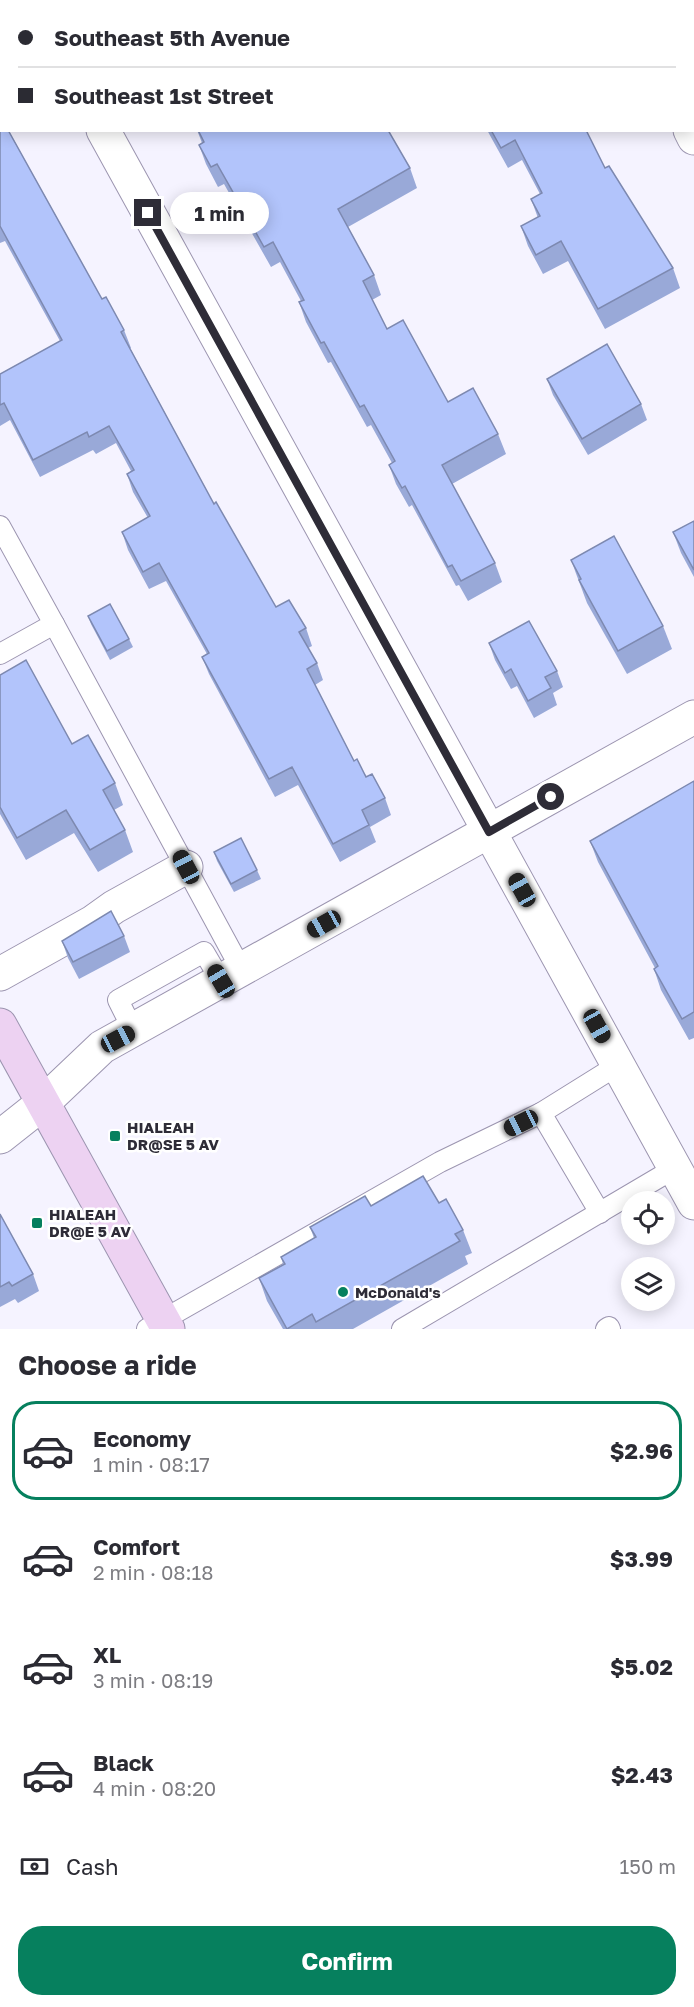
<!DOCTYPE html>
<meta charset="utf-8">
<style>
body{margin:0;font-family:"Golos Text",sans-serif;background:#f7f7f7;color:#2b2b33;height:100vh;display:flex;flex-direction:column;font-size:22px;white-space:nowrap}
*{box-sizing:border-box;margin:0}
p{font-size:20px;color:#7c7c81}
.icon{flex:none;width:33px;height:33px;fill:none;stroke:currentColor;stroke-width:2;stroke-linecap:round;stroke-linejoin:round}
.map{position:relative;height:1329px;overflow:hidden}
.side{display:flex;flex-direction:column;background:#fff;flex:1}
.side>*{flex:none}
.top-card{position:absolute;left:0px;top:0px;width:694px;height:132px;box-shadow:0 3px 15px #0003;display:grid;align-content:center;height:132px;padding:0 18px;background:#fff}
.fabs{position:absolute;left:621px;top:1191px;display:grid;gap:12px}
.fabs a{display:grid;place-items:center;width:54px;height:54px;border-radius:50%;background:#fff;box-shadow:0 3px 15px #0003;font-size:30px}
.end{position:absolute;width:27px;height:27px;margin:-14px;border:8px solid #2e2c37;background:#fff;box-shadow:0 0 0 3px #fff}
.from{border-radius:50%}
.bubble{position:absolute;height:42px;border-radius:21px;background:#fff;box-shadow:0 3px 15px #0003;font-size:20px;font-weight:700;line-height:42px;text-align:center}
.car{position:absolute;width:18px;height:36px;margin:-18px -9px;border-radius:8px;box-shadow:0 0 4px 2px #0007;background:linear-gradient(#222 24%,#8ab4d8 0 40%,#222 0 76%,#8ab4d8 0 86%,#222 0)}
.top-card b{display:flex;align-items:center;gap:21px;height:57px;font-size:22px}
.top-card b+b{border-top:2px solid #e1e1e2}
.top-card i{width:15px;height:15px;background:#2b2b33}
ul{padding:0;list-style:none}
li{display:flex;align-items:center;gap:18px;height:99px;margin:0 12px 9px;padding:0 6px;border:3px solid transparent;border-radius:24px}
li div{flex:1}
li b{display:block;font-size:22px}
li em{font-style:normal;font-weight:700}
li.on{border-color:#06805e}
li>.icon{width:54px;height:54px;stroke-width:1.5}
h2{padding:0 18px;font-size:27px;line-height:72px}
.pay{display:flex;align-items:center;gap:15px;height:66px;padding:0 18px;font-size:22px}
.pay p{margin-inline-start:auto}
.action{display:flex;gap:12px;margin-top:auto;padding:12px 18px}
.action a{flex:1;height:69px;border-radius:24px;background:#06805e;color:#fff;font-size:24px;font-weight:700;line-height:69px;text-align:center}
.map>svg:first-child{display:block}
</style>
<div class="map">
<svg width="694" height="1329" viewBox="0 0 694 1329">
<rect width="100%" height="100%" fill="#f5f3ff"/>
<g fill="none" stroke-linecap="round" stroke-linejoin="round">
<g stroke="#9c95b0" stroke-width="22">
<g id="lane">
<polyline points="0,526 54,624 0,654"/>
<polyline points="54,624 241,969"/>
<polyline points="133,1030 118,1000 204,952 221,981"/>
<polyline points="541,1113 618,1065"/>
<polyline points="147,1329 440,1162 541,1113 600,1213"/>
<polyline points="402,1329 675,1168"/>
<polyline points="606,1329 609,1327 610,1329"/>
</g>
</g>
<g stroke="#9c95b0" stroke-width="35">
<g id="street">
<polyline points="31,0 32,2"/>
<polyline points="618,0 619,2"/>
<polyline points="103,130 694,1203"/>
<polyline points="690,130 694,138"/>
<polyline points="0,974 93,922 114,907 186,867"/>
<polyline points="0,1137 43,1103 102,1047 694,717"/>
</g>
</g>
<g stroke="#9c95b0" stroke-width="35">
<polyline id="secondary" points="0,1025 168,1329"/>
</g>
<use href="#lane" stroke="#fff" stroke-width="20"/>
<use href="#street" stroke="#fff" stroke-width="33"/>
<use href="#secondary" stroke="#edd2f2" stroke-width="33"/>
</g>
<g fill="#99a9d8">
<polygon points="322,0 535,0 536,2 320,2"/>
<polygon points="0,115 102,299 124,330 131,348 130,348 214,504 276,607 306,628 312,646 308,648 317,663 323,680 315,685 354,761 385,798 391,815 370,827 376,842 340,862 298,785 275,797 209,674 202,657 207,654 166,581 149,589 128,550 122,532 148,518 133,492 127,474 131,471 116,443 96,454 93,450 40,477 10,420 0,426 0,374 60,341 5,241 0,243"/>
<polygon points="197,130 388,130 410,168 417,188 348,227 374,275 381,295 372,300 387,329 448,402 498,434 506,454 452,484 495,563 502,582 468,601 459,585 456,586 412,505 409,507 396,484 389,465 392,463 371,425 367,427 331,362 328,363 306,322 299,302 301,301 280,262 271,267 224,184 218,187 206,164 199,145 202,143"/>
<polygon points="487,130 586,130 605,168 673,268 680,288 605,329 568,261 543,274 528,246 521,226 538,218 531,199 540,194 522,160 508,168"/>
<polygon points="547,379 641,404 647,420 588,455 553,395"/>
<polygon points="694,521 694,577 681,553 673,532"/>
<polygon points="571,560 663,626 672,649 627,674 587,603"/>
<polygon points="88,616 129,639 133,647 110,660 91,624"/>
<polygon points="489,643 557,671 563,687 553,693 557,705 534,718 517,686 511,689 495,660"/>
<polygon points="0,675 72,744 115,783 123,805 114,810 125,830 133,852 98,872 74,833 26,860 0,814"/>
<polygon points="694,781 694,1038 689,1040 661,990 654,969 655,968 598,862 590,841"/>
<polygon points="214,852 257,870 261,879 234,892 217,861"/>
<polygon points="124,936 130,952 79,979 68,958 62,941"/>
<polygon points="439,1203 463,1230 472,1253 465,1256 468,1264 353,1329 283,1329 267,1301 259,1278 283,1264 281,1257 314,1238 310,1227 371,1206"/>
<polygon points="0,1214 33,1274 39,1291 18,1303 15,1299 0,1307"/>
</g>
<g fill="#b2c4fb" stroke="#7d89b0" stroke-width="1.5">
<polygon points="128,0 231,0 232,2 138,2 137,0 135,2 129,2"/>
<polygon points="322,0 429,0 426,2 320,2"/>
<polygon points="440,0 535,0 536,2 441,2"/>
<polygon points="0,115 2,118 2,130 8,130 102,299 106,297 124,330 121,332 214,504 216,502 276,607 289,600 306,628 299,632 317,663 307,669 354,761 357,759 366,777 372,774 385,798 362,810 369,825 333,844 292,767 269,779 202,657 209,653 159,563 143,572 122,532 150,516 127,474 134,470 109,426 89,437 87,432 33,460 4,403 0,405 0,374 62,340 0,226"/>
<polygon points="198,130 388,130 410,168 338,209 374,275 363,281 387,329 403,320 448,402 473,388 498,434 442,465 495,563 461,581 452,565 448,567 405,486 402,488 389,465 395,461 364,405 360,407 324,342 321,343 299,302 304,300 273,242 264,247 217,164 211,167 199,145 204,142"/>
<polygon points="491,130 586,130 605,168 609,166 673,268 598,309 561,241 536,255 521,226 540,216 531,199 542,193 515,140 501,148"/>
<polygon points="607,344 641,404 582,439 547,379"/>
<polygon points="694,521 694,570 673,532"/>
<polygon points="614,536 663,626 618,651 579,580 581,579 571,560"/>
<polygon points="110,604 129,639 107,651 88,616"/>
<polygon points="529,621 557,671 545,677 551,688 528,701 511,669 505,673 489,643"/>
<polygon points="26,660 72,744 88,735 115,783 103,790 125,830 90,850 66,810 17,838 0,807 0,675"/>
<polygon points="694,781 694,1012 682,1019 654,969 658,966 590,841"/>
<polygon points="241,838 257,870 231,884 214,852"/>
<polygon points="111,911 124,936 73,962 62,941"/>
<polygon points="423,1176 439,1203 446,1199 463,1230 455,1234 460,1241 316,1322 312,1314 287,1329 259,1278 285,1264 281,1257 316,1237 310,1227 365,1196 371,1206"/>
<polygon points="0,1214 33,1274 12,1286 9,1282 0,1287"/>
</g>
<g fill="none" stroke-linecap="round" stroke-linejoin="round">
<polyline stroke="#2e2c37" stroke-width="8" points="148,213 489,832 551,797"/>
</g>
<g fill="#06805e" stroke="#fff" stroke-width="2">
<rect x="109" y="1130" width="12" height="12" rx="3"/>
<rect x="31" y="1217" width="12" height="12" rx="3"/>
<circle cx="343" cy="1292" r="6"/>
</g>
<g text-anchor="middle" dominant-baseline="central" stroke-width="5" stroke-linejoin="round" paint-order="stroke">
<g font-size="15" font-weight="bold" fill="#2e2c37" stroke="#fff" text-anchor="start">
<text x="127" y="1127">HIALEAH<tspan x="127" dy="17">DR@SE 5 AV</tspan></text>
<text x="49" y="1214">HIALEAH<tspan x="49" dy="17">DR@E 5 AV</tspan></text>
<text x="355" y="1292">McDonald's</text>
</g>
</g>
</svg>
<div class="fabs">
<a><svg class="icon" aria-label="locate" viewBox="0 0 24 24"><circle cx="12" cy="12" r="6"/><path d="M12 2v4M12 18v4M2 12h4M18 12h4"/></svg></a>
<a><svg class="icon" aria-label="layers" viewBox="0 0 24 24"><path d="M12 4l9 5-9 5-9-5zM3 14l9 5 9-5"/></svg></a>
</div>
<i class="end from" style="left:551px;top:797px"></i>
<i class="end" style="left:148px;top:213px"></i>
<div class="bubble" style="left:170px;top:192px;width:99px">1 min</div>
<i class="car" style="left:186px;top:867px;rotate:332deg"></i>
<i class="car" style="left:522px;top:890px;rotate:331deg"></i>
<i class="car" style="left:324px;top:924px;rotate:241deg"></i>
<i class="car" style="left:221px;top:981px;rotate:329deg"></i>
<i class="car" style="left:597px;top:1026px;rotate:151deg"></i>
<i class="car" style="left:118px;top:1039px;rotate:62deg"></i>
<i class="car" style="left:521px;top:1123px;rotate:244deg"></i>
<div class="top-card">
<b><i class="from"></i>Southeast 5th Avenue</b>
<b><i></i>Southeast 1st Street</b>
</div>
</div>
<section class="side">
<h2>Choose a ride</h2>
<ul>
<li class="on"><svg class="icon" aria-label="car" viewBox="0 0 24 24"><path d="M5 17H2v-5l4-1 3-4h7l3 4 3 1v5h-3M9 17h6M6 11h13"/><circle cx="7" cy="17" r="2"/><circle cx="17" cy="17" r="2"/></svg><div><b>Economy</b><p>1 min · 08:17</p></div><em>$2.96</em></li>
<li><svg class="icon" aria-label="car" viewBox="0 0 24 24"><path d="M5 17H2v-5l4-1 3-4h7l3 4 3 1v5h-3M9 17h6M6 11h13"/><circle cx="7" cy="17" r="2"/><circle cx="17" cy="17" r="2"/></svg><div><b>Comfort</b><p>2 min · 08:18</p></div><em>$3.99</em></li>
<li><svg class="icon" aria-label="car" viewBox="0 0 24 24"><path d="M5 17H2v-5l4-1 3-4h7l3 4 3 1v5h-3M9 17h6M6 11h13"/><circle cx="7" cy="17" r="2"/><circle cx="17" cy="17" r="2"/></svg><div><b>XL</b><p>3 min · 08:19</p></div><em>$5.02</em></li>
<li><svg class="icon" aria-label="car" viewBox="0 0 24 24"><path d="M5 17H2v-5l4-1 3-4h7l3 4 3 1v5h-3M9 17h6M6 11h13"/><circle cx="7" cy="17" r="2"/><circle cx="17" cy="17" r="2"/></svg><div><b>Black</b><p>4 min · 08:20</p></div><em>$2.43</em></li>
</ul>
<div class="pay"><svg class="icon" aria-label="cash" viewBox="0 0 24 24"><path d="M3 7h18v10H3z"/><circle cx="12" cy="12" r="2"/></svg>Cash<p>150 m</p></div>
<div class="action"><a>Confirm</a></div>
</section>
